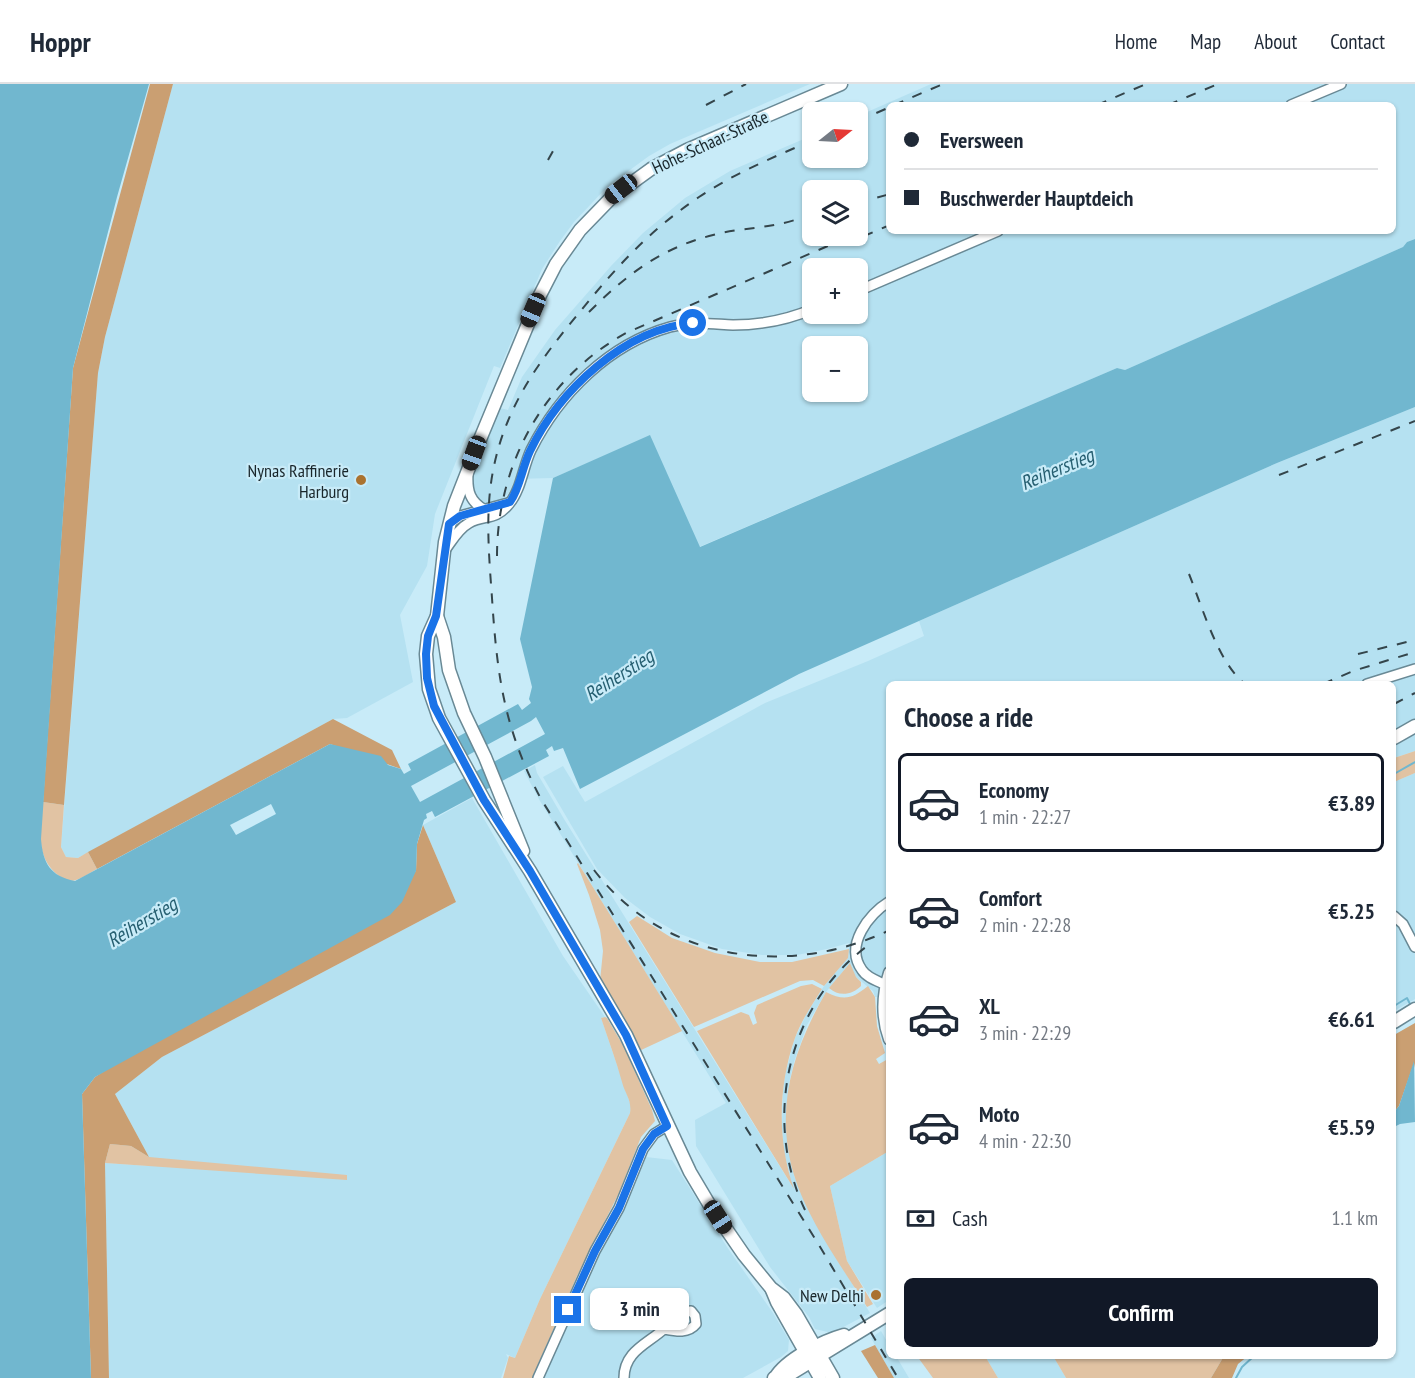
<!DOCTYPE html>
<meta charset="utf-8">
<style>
body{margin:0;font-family:"PT Sans Narrow",sans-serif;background:#f2f2f3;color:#1f2937;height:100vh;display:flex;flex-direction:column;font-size:22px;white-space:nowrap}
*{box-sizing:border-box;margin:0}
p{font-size:20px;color:#747a83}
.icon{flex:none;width:33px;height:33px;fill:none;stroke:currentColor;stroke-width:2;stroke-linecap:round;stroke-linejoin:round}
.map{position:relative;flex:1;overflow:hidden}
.details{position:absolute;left:886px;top:597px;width:510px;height:678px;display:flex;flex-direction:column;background:#fff;border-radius:9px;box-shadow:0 2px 4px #0004}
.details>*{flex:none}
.banner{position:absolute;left:886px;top:18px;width:510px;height:132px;border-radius:9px;box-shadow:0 2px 4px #0004;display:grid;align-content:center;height:132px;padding:0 18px;background:#fff}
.needle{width:39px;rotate:72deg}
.fabs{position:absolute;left:802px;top:18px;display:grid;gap:12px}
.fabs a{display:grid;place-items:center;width:66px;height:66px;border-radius:9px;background:#fff;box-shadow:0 2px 4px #0004;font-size:30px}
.end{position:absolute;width:27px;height:27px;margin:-14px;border:8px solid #1a73e8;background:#fff;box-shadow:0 0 0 3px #fff}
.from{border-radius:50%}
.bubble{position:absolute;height:42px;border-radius:9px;background:#fff;box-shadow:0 2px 4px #0004;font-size:20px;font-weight:700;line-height:42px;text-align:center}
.car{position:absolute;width:18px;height:36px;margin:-18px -9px;border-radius:8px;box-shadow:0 0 4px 2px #0007;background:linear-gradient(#222 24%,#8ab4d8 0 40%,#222 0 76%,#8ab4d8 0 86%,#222 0)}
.banner b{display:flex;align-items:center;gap:21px;height:57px;font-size:22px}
.banner b+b{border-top:2px solid #e0e1e3}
.banner i{width:15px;height:15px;background:#1f2937}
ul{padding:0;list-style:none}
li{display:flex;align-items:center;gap:18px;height:99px;margin:0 12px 9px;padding:0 6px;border:3px solid transparent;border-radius:9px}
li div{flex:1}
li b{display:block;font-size:22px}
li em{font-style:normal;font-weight:700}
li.active{border-color:#111827}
li>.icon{width:54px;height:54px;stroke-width:1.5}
h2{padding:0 18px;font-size:27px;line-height:72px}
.pay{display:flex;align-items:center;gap:15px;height:66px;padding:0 18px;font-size:22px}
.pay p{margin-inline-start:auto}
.cta{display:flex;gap:12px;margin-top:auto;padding:12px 18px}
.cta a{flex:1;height:69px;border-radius:9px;background:#111827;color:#fff;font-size:24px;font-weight:700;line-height:69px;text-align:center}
header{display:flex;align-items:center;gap:36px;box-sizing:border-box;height:84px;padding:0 30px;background:#fff;border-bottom:2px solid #e0e1e3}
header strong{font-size:28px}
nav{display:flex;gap:33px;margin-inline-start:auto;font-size:21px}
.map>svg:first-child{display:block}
</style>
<header>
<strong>Hoppr</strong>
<nav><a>Home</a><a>Map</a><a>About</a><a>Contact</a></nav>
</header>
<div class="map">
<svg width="1415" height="1294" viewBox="0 0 1415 1294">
<rect width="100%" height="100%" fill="#c8ebf8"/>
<g fill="#b5e1f1" fill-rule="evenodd">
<polygon points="173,0 810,0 670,60 649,72 608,102 574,138 560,157 542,185 500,284 494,282 435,430 427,482 400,531 413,598 347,634 333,635 78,774 66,773 61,763 98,289 105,253"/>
<path d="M931 0H1415V155L1407 158 1403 163 1125 286 1117 284 699 463 650 352 553 394 515 395 509 409 500 417 487 421 477 416 473 406V394L500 324 508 326 522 293 555 246 611 182 643 149 685 114 730 87 813 51V74H858V32ZM890 21H1394V147H890ZM813 106H858V152H813ZM813 184H858V230H813ZM813 262H858V308H813Z"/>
<polygon points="1415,323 1415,667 1394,674 1394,600 890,600 889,913 875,913 873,907 856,893 849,880 826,908 807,941 794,978 789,999 787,1042 788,1060 794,1092 820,1147 870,1229 832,1249 815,1245 809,1233 770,1183 696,1062 695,1036 726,1019 540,717 524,687 535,681 537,689 564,735 792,1102 784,1068 782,1044 783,1006 786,987 795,954 806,931 824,902 848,874 849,859 827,865 797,871 762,871 722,865 680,850 650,833 625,814 597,785 543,693 563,682 585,718 765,619 868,577 924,552 919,537 1277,379"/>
<polygon points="1415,689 1415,915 1394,927 1394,698"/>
<polygon points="472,714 563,872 605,933 601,934 631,1022 630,1029 540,1215 515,1274 506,1270 508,1274 501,1294 109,1294 105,1079 148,1082 149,1073 115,1010 162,973 456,818 423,741"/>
<polygon points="889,1067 889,1216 877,1224 847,1177 830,1102"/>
<polygon points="646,1073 672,1076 727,1163 773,1229 789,1256 788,1267 781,1273 743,1294 543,1294 601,1166 622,1129"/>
<polygon points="881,1247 889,1261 890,1272 896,1272 909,1294 894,1294 871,1254"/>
<polygon points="985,1272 1053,1272 1066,1294 998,1294"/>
</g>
<g fill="#e1c3a3">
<polygon points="1415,667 1415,689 1394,698 1394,674"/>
<path d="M43 718 64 721 61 763 66 773 78 774 88 768 97 785C91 788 83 794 76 796 71 798 64 795 59 792 34 772 41 746 43 718Z"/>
<polygon points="578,779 682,947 639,967 600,897 603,867 600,846 589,811 577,780"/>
<polygon points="637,832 672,854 715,869 760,878 792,878 849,865 848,874 824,902 813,896 800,897 694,943 629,838"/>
<path d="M850 879 856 893 861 898V902C852 911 839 913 829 904Z"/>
<path d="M812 900 822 905C812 921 801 937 795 954 778 1002 777 1057 794 1105L697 947 741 928 749 931 753 941 757 939 754 929 757 921 801 902Z"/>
<path d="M868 902 875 913 877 942 885 969 876 975 879 980 888 975 889 978V1067L830 1102 847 1177 873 1220 867 1223C842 1183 808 1137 794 1091 774 1024 793 966 826 908 844 917 852 915 868 902Z"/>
<path d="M605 933 607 934 624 963 652 1026 655 1037 641 1053 619 1109 577 1192 532 1294H503L509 1272 515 1274 540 1215 630 1029C632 1016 625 1010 622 998 616 976 608 955 601 934Z"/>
<polygon points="110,1060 131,1062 149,1073 347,1091 347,1096 105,1079"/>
<polygon points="917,1272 985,1272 998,1294 933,1294"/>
<polygon points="1053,1272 1224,1272 1211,1294 1066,1294"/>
</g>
<g fill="#ca9f72">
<polygon points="150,0 173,0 105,253 98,289 64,721 43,718 73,284"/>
<polygon points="333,635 392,666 401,685 330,660 97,785 88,768"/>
<polygon points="423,741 456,818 162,973 115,1010 149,1073 131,1062 110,1060 105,1079 109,1294 91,1294 82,1010 95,993 416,787 417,760"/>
<polygon points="1415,939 1415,984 1414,979 1399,1022 1394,1028 1394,951"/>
<polygon points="875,1261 894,1294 878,1294 861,1267"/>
<polygon points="1224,1272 1248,1272 1238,1280 1232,1294 1211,1294"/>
</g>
<g fill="#71b7cf" fill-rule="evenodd">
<path d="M0 0H149L117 113 73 284 41 755C43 779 50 792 75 797L330 660 381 672 388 681 401 685 404 690 411 686 408 680 518 620 522 626 531 619 529 615 532 603 520 555 553 394 650 351 700 463 1117 284 1125 286 1403 163 1407 158 1415 155V323L1277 379 799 590 580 705 563 664 554 667 552 662 546 666 549 672 435 733 432 727 426 730 427 734 424 736 417 760 416 787 402 818 390 831 95 993 82 1010 91 1294H0ZM536 633 545 650 420 718 411 702 531 637Z"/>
<polygon points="1414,977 1415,1038 1400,1040 1394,1043 1394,1028 1399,1022"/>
</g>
<polygon fill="#c8ebf8" points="271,720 276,730 236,751 230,741"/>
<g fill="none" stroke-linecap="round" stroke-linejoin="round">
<g stroke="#71b7cf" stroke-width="2">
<polyline points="1394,690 1415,678"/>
<polyline points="1394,922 1407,914 1410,920"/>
<polyline points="1236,1294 1242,1283 1254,1272"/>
</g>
<g stroke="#698995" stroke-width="12">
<g id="street">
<polyline points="1291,21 1341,0"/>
<polyline points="858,207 998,147"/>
<path d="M468 390C467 407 470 418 485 426"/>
<polyline points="449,440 460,432 508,419"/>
<path d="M445 466C452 457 458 445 469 439 485 430 494 438 509 420 521 406 523 383 531 366 559 310 609 260 670 243 692 237 711 240 733 241 762 241 787 236 813 225"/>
<polyline points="1367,600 1415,585"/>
<polyline points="1394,832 1403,840 1415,863"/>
<path d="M886 901C878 897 867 894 862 886 844 861 869 830 890 817"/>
<polyline points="538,1294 595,1167 619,1124 643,1065 654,1050 667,1042"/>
<path d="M624 1294C624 1267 648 1260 665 1244 671 1239 675 1233 682 1228L691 1227 695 1232 696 1240C688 1250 675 1247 664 1245"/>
</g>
</g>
<g stroke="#698995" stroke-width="15">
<g id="secondary">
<polyline points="437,532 444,553 449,586 464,629 485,673 523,767"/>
<polyline points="1394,654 1415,642"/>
<path d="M890 889C883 911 882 933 890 955"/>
<polyline points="1394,938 1415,925"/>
<polyline points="772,1206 777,1218 820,1294"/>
<polyline points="774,1294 792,1289 890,1229"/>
<path d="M775 1294C786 1275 823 1257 844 1251"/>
<polyline points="833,1294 796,1230 784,1214 771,1204 744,1171 709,1120 690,1088 626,951 530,787 484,716 439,634 429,605 426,570 428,552 437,532 445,458 454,422 481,353 540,211 556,180 580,146 611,114 651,85 687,66 841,0"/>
</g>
</g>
<use href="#street" stroke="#fff" stroke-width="9"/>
<use href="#secondary" stroke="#fff" stroke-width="12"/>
<g stroke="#34454b" stroke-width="2" stroke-dasharray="10 10" stroke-linecap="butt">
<polyline points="706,21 746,0"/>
<polyline points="894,21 943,0"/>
<polyline points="1097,21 1146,0"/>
<polyline points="1168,21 1218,0"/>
<polyline points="858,37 890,23"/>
<path d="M813 56C774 73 735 89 699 113 650 146 616 183 579 229 539 277 505 323 493 387 485 428 489 472 492 514 497 591 504 645 541 715L819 1161 898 1294"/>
<polyline points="548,76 557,60"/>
<polyline points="858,119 890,110"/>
<polyline points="845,160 890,141"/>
<path d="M589 228C626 191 661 164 713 151 731 146 750 145 768 142 783 140 798 135 813 131"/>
<polyline points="1279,391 1415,337"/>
<path d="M497 472C497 379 545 294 626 249L851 152"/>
<path d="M1189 490C1202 522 1218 579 1245 600"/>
<polyline points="1358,570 1415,556"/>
<polyline points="1323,600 1353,587 1415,568"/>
<polyline points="1394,620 1415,609"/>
<path d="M594 786C664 878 789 894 890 846"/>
<path d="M805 1126C762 1036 787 919 870 860"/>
</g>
</g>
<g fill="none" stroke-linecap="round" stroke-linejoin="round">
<path stroke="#1a73e8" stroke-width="8" d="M568 1226 595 1167 619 1124 643 1065 654 1050 667 1042 626 951 530 787 484 716 434 622 427 594 426 570 428 552 436 532 449 440 460 432 510 418C520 404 522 384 530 367 559 307 624 245 693 239"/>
</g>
<g fill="#aa722f" stroke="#c8ebf8" stroke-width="2">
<circle cx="361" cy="396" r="6"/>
<circle cx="876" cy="1211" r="6"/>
</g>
<g text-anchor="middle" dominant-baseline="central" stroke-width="4.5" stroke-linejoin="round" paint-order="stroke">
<g font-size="18" fill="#19262b" stroke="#c8ebf8">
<text transform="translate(710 58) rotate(-25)">Hohe-Schaar-Straße</text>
</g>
<g font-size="18" fill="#19262b" stroke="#c8ebf8" text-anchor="end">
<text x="349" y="386">Nynas Raffinerie<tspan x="349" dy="21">Harburg</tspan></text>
<text x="864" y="1211">New Delhi</text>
</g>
<g font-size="20" font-style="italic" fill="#265f71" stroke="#c8ebf8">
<text transform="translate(1057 385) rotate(-23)">Reiherstieg</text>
<text transform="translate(619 591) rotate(-33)">Reiherstieg</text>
<text transform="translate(142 838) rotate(-31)">Reiherstieg</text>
</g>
</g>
</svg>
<div class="fabs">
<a><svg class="needle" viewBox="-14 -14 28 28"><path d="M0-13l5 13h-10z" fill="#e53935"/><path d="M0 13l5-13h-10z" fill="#747a83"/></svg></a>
<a><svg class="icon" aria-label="layers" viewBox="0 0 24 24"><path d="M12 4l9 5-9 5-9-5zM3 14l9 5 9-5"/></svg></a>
<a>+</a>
<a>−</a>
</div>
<i class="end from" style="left:693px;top:239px"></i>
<i class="end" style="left:568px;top:1226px"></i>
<div class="bubble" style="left:590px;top:1204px;width:99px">3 min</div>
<i class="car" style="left:621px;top:105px;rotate:232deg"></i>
<i class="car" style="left:533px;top:226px;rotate:203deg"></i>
<i class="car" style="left:474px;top:369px;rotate:200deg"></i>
<i class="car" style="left:718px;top:1133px;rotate:147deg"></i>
<div class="banner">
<b><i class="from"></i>Eversween</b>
<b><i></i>Buschwerder Hauptdeich</b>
</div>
<section class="details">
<h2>Choose a ride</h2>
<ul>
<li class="active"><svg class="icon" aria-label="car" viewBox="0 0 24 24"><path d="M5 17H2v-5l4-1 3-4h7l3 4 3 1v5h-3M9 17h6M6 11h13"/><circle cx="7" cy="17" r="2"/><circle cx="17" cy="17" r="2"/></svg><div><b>Economy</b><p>1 min · 22:27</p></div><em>€3.89</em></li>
<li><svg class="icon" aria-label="car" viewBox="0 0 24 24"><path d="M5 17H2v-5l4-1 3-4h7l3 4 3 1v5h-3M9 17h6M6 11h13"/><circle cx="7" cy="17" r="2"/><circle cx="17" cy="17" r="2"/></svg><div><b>Comfort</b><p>2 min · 22:28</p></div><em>€5.25</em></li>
<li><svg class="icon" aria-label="car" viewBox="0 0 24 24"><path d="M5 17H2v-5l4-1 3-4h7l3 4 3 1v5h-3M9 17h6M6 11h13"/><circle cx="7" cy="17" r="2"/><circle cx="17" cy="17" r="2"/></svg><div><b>XL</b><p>3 min · 22:29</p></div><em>€6.61</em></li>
<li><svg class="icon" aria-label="car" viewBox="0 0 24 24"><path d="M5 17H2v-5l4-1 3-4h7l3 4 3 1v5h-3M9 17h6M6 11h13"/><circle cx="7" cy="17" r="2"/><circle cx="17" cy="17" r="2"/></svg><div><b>Moto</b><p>4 min · 22:30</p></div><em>€5.59</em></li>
</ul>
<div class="pay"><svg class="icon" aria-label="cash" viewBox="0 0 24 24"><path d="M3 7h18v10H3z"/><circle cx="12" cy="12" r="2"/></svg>Cash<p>1.1 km</p></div>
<div class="cta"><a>Confirm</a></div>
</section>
</div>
